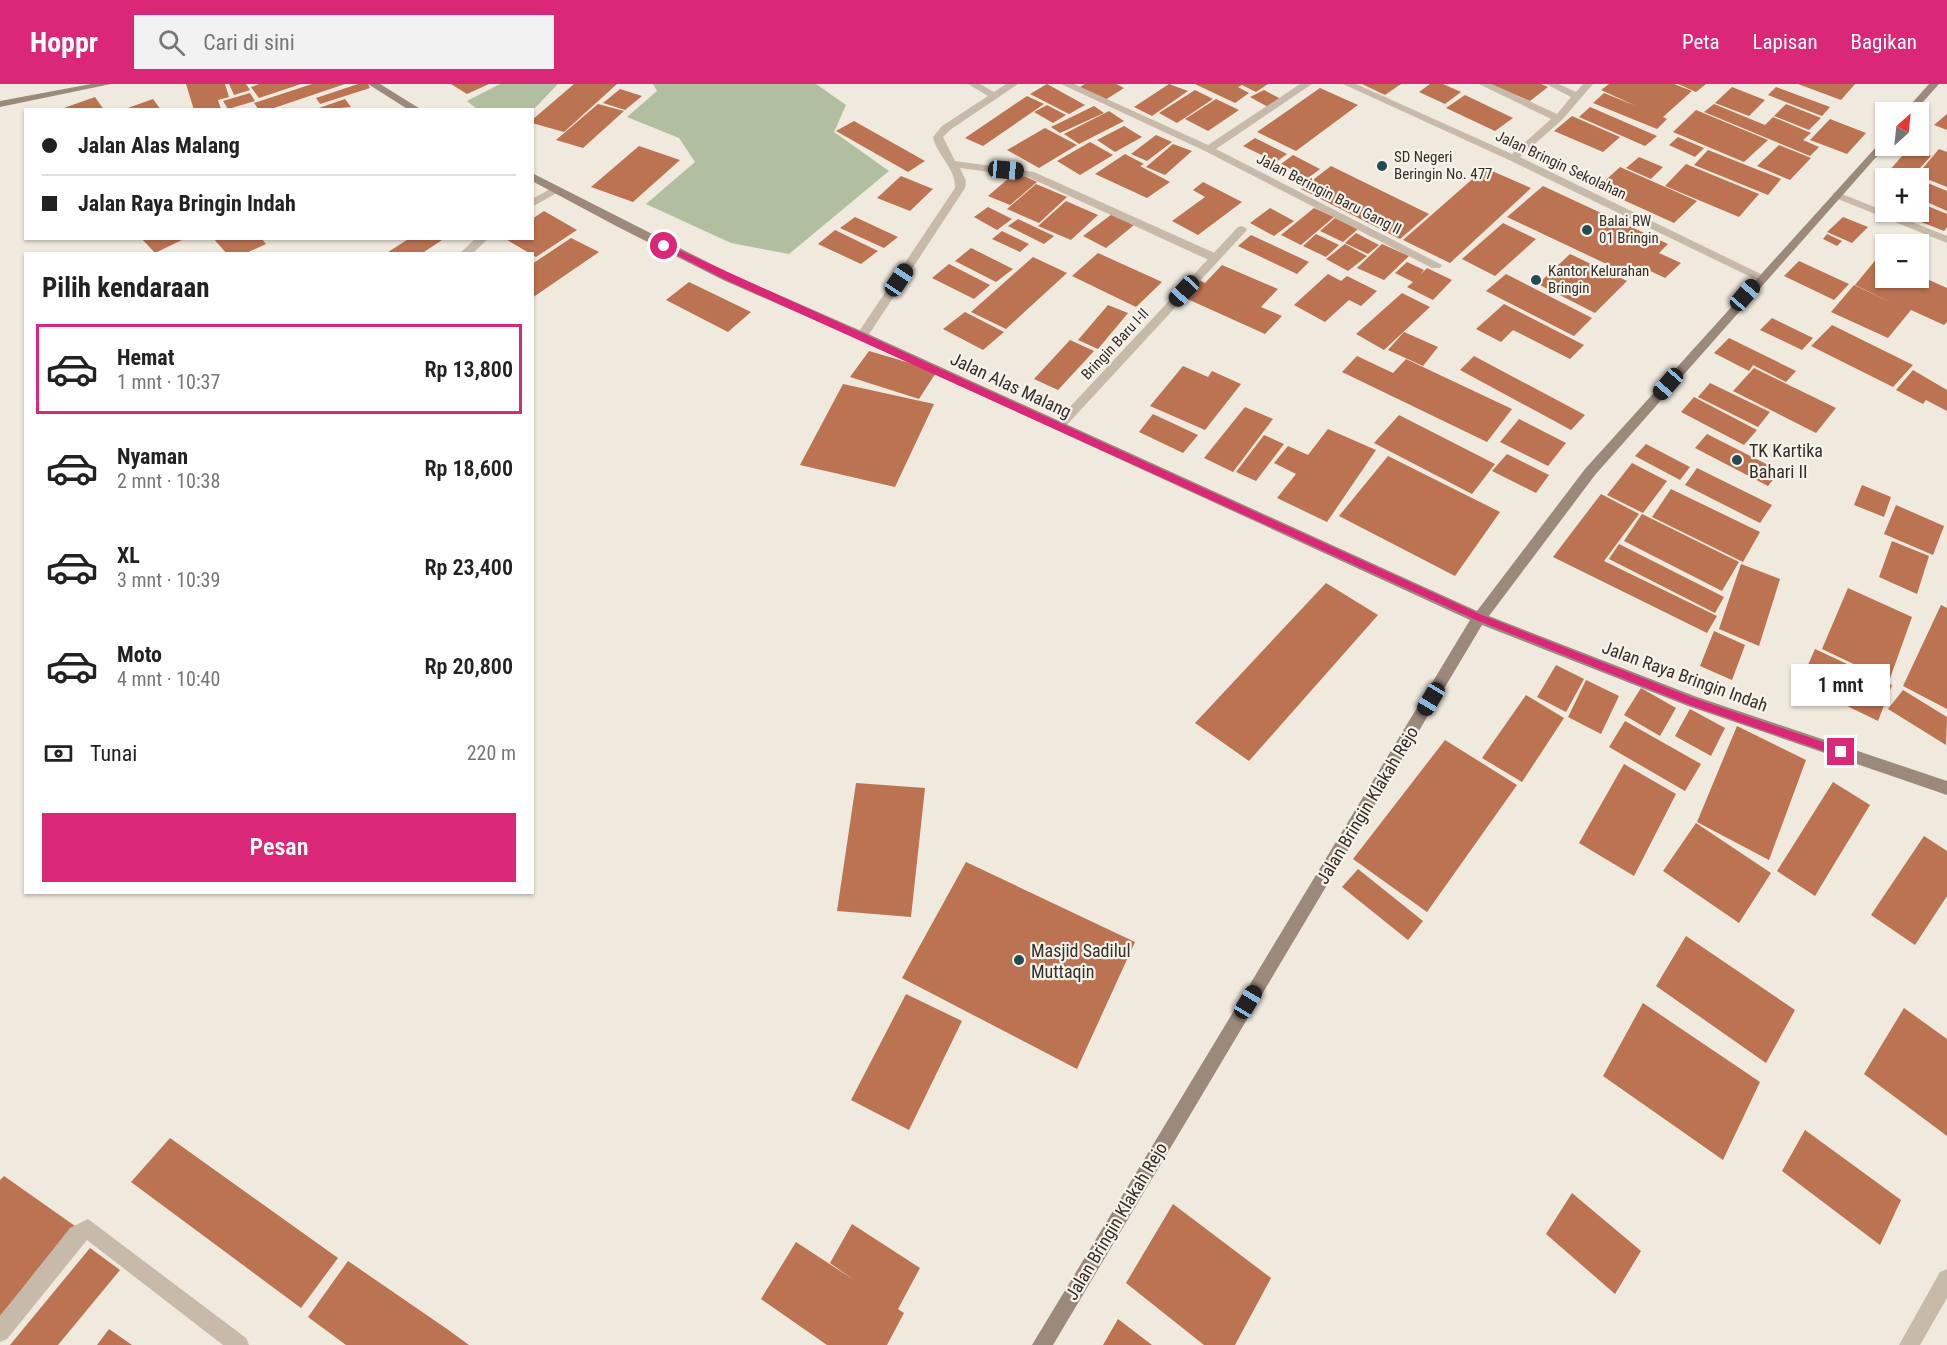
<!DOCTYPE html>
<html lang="id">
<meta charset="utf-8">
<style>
body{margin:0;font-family:"Roboto Condensed",sans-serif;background:#f2f2f2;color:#222;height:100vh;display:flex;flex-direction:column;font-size:22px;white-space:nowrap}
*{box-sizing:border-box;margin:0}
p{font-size:20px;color:#767676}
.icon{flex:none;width:33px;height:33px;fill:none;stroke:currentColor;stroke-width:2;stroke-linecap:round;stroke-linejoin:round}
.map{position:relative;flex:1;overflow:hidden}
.side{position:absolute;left:24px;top:168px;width:510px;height:642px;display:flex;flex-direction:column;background:#fff;border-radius:0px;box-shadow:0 2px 4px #0004}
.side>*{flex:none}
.top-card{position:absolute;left:24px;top:24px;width:510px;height:132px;border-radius:0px;box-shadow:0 2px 4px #0004;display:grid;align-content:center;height:132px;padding:0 18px;background:#fff}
.needle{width:39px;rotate:27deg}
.controls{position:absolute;left:1875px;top:18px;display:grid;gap:12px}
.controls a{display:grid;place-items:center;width:54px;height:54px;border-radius:0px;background:#fff;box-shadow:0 2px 4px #0004;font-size:30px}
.end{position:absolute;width:27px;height:27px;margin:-14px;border:8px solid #db2777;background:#fff;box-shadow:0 0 0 3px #fff}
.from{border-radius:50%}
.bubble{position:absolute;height:42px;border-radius:0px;background:#fff;box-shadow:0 2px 4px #0004;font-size:20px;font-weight:600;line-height:42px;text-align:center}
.car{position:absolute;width:18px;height:36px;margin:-18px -9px;border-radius:8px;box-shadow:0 0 4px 2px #0007;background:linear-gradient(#222 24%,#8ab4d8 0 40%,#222 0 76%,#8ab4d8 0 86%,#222 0)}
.top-card b{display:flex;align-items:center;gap:21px;height:57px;font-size:22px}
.top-card b+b{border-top:2px solid #e0e0e0}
.top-card i{width:15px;height:15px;background:#222}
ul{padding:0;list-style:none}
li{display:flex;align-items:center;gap:18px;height:90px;margin:0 12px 9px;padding:0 6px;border:3px solid transparent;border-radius:0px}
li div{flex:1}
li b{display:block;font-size:22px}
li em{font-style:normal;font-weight:600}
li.current{border-color:#db2777}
li>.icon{width:54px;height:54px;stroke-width:1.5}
h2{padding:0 18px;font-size:27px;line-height:72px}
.pay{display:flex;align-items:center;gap:15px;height:66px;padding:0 18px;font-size:22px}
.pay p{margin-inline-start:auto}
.cta{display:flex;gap:12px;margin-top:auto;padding:12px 18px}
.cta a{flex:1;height:69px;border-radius:0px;background:#db2777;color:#fff;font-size:24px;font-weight:600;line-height:69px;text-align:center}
header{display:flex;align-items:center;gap:36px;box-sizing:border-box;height:84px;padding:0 30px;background:#db2777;color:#fff}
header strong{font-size:28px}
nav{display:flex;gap:33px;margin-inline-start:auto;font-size:21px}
.search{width:420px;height:54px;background:#f2f2f2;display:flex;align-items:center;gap:15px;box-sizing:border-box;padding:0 21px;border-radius:0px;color:#767676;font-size:22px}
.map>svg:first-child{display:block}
</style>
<header>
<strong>Hoppr</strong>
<div class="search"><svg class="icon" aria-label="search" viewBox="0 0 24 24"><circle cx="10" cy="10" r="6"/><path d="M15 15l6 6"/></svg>Cari di sini</div>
<nav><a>Peta</a><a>Lapisan</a><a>Bagikan</a></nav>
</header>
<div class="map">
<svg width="1947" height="1261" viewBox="0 0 1947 1261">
<rect width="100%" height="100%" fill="#f0e9de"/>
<g fill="#b1be9f">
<polygon points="500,0 558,0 533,26 477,25 467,17"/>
<polygon points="653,0 816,0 846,21 834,48 889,87 789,170 731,159 646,120 695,78 679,54 627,33 657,7"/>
</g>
<g fill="#bb7351">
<polygon points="186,0 225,0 229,13 218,16 221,25 194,26"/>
<polygon points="229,0 246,0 250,6 234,11"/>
<polygon points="259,0 301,0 259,14 251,3"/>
<polygon points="312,0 345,0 268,26 259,26 254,19"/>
<polygon points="358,0 368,0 370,4 320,20 316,14"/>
<polygon points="451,0 489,0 467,10"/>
<polygon points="574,0 617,0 564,48 532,39 532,36"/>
<polygon points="1047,0 1085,21 1069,30 1030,10"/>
<polygon points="1085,0 1116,0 1124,4 1105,16 1080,3"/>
<polygon points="1169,0 1188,7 1152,32 1134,23"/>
<polygon points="1195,0 1268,0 1256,8 1242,1 1238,3 1249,9 1235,19"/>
<polygon points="1362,0 1401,0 1385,11"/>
<polygon points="1430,0 1443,0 1461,8 1445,20 1419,8"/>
<polygon points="1490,0 1541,0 1548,3 1530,17"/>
<polygon points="1609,0 1674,0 1692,7 1663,33 1667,35 1657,45 1593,19 1604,9 1636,22 1601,6"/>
<polygon points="1678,0 1706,0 1696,8"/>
<polygon points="1798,0 1855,0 1841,16"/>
<polygon points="1732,3 1765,16 1749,32 1715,19"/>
<polygon points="1776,3 1830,23 1822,32 1768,11"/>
<polygon points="1320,4 1358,21 1296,67 1257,48"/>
<polygon points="620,5 642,12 625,26 603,19"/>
<polygon points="1195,6 1213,15 1177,39 1159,29"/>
<polygon points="1264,6 1281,15 1268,23 1250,13"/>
<polygon points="250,9 255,17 228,25 223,17"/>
<polygon points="1465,11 1513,34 1495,47 1446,24"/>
<polygon points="1027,12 1044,20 983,62 965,54"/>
<polygon points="95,13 104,26 61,26 61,25"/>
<polygon points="153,15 161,26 125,26 125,25"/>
<polygon points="345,15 351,23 316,26 316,25"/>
<polygon points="1216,15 1239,26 1208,47 1185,35"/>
<polygon points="598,20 624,27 583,64 556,56"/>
<polygon points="1714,20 1765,41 1773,33 1811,49 1803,56 1819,63 1810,72 1704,28"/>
<polygon points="1786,20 1821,34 1809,46 1774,32"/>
<polygon points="1047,21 1066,31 1053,39 1034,28"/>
<polygon points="1094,22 1104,29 1060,49 1051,43"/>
<polygon points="1590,23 1657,52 1645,62 1579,33"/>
<polygon points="1696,26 1768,56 1744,78 1673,48"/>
<polygon points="1109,27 1124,37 1079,60 1064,50"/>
<polygon points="1947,30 1947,46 1934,41"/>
<polygon points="1572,32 1620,53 1603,68 1554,47"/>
<polygon points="1830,35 1866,49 1847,70 1810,56"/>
<polygon points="854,37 925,77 908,88 836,47"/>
<polygon points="1124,42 1142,53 1115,68 1097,56"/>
<polygon points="1045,44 1077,61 1039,84 1007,66"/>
<polygon points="1156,51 1172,58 1147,77 1131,70"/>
<polygon points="1678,53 1704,64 1695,73 1669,61"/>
<polygon points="1255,54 1287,70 1276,78 1243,62"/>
<polygon points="1090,58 1113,71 1080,91 1057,77"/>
<polygon points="1173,60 1192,67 1165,91 1146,83"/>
<polygon points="1779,61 1811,74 1790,96 1757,82"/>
<polygon points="639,62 680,76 633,118 591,103"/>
<polygon points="1910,63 1931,72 1911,94 1888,88"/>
<polygon points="1939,65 1947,68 1947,103 1917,91"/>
<polygon points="1708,66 1781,95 1768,111 1694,81"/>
<polygon points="1125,70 1144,80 1140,82 1170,98 1147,114 1095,90"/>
<polygon points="1293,71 1320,85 1308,94 1281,80"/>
<polygon points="1639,73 1663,83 1651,95 1626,84"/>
<polygon points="1686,80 1759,110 1739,133 1665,102"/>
<polygon points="1331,82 1429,130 1400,155 1301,105"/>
<polygon points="1620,83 1697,117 1674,139 1597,104"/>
<polygon points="1485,84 1531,104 1450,179 1403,156"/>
<polygon points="1016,88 1037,98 1010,121 988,112"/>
<polygon points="901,92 933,105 910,127 877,114"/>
<polygon points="1918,95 1947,107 1947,127 1918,114"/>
<polygon points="1203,98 1242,118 1198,151 1172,137 1205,113 1193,106"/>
<polygon points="1036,100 1067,113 1039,139 1007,125"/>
<polygon points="1543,102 1668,160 1659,169 1681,179 1665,194 1644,184 1634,193 1507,133"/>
<polygon points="1066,117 1098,131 1071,156 1038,142"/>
<polygon points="1918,118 1947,130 1947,143 1944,147 1896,128 1918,128"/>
<polygon points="988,123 1012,135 997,146 974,133"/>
<polygon points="1270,124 1294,137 1274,152 1250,139"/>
<polygon points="1314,124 1334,133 1301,161 1281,151"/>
<polygon points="544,127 577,146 536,173 504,154 532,154 532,135"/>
<polygon points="1112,130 1134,141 1106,164 1083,152"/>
<polygon points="855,133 898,153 884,164 840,144"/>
<polygon points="1843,133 1868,143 1852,159 1827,148"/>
<polygon points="1335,134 1358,145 1343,158 1320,147"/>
<polygon points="1018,135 1054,152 1044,160 1008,142"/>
<polygon points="1503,139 1536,155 1495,192 1462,175"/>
<polygon points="835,146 878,167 861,180 818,160"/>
<polygon points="1002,147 1029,160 1020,168 992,155"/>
<polygon points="1356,149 1379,161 1368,170 1345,159"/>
<polygon points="1316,150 1339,161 1326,173 1303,162"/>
<polygon points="1827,150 1842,157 1837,162 1823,155"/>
<polygon points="1251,151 1309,178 1297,190 1238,162"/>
<polygon points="141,154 186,154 155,169"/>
<polygon points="213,154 261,154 266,160 244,170 227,170"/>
<polygon points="410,154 445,154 421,170 385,170"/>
<polygon points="571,154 599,168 532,214 532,180"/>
<polygon points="1345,160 1367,172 1348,187 1326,175"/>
<polygon points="1382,160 1409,172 1384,196 1357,184"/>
<polygon points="971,164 1013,185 996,198 955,177"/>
<polygon points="1098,169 1162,198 1136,223 1072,192"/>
<polygon points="1570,170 1627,197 1595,229 1538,200"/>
<polygon points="1033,173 1067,189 1006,245 971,228"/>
<polygon points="1878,173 1886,177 1886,194 1918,194 1918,191 1947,204 1947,238 1944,241 1911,226 1888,254 1831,228 1854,201 1892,219 1855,201"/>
<polygon points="1799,177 1849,200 1834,216 1784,192"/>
<polygon points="1407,178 1424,186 1420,191 1427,184 1452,196 1433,216 1407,203 1413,198 1395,189"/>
<polygon points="949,180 990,201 974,215 932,194"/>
<polygon points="1222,181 1278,205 1261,223 1282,232 1265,250 1183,213 1199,196 1205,199"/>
<polygon points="1328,190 1341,197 1347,192 1377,207 1361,222 1349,216 1325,238 1294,221"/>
<polygon points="1506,190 1592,234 1574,252 1486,207"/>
<polygon points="689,198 751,228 728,248 666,216"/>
<polygon points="1402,209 1430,223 1384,266 1356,250"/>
<polygon points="1504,220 1584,261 1570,275 1513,246 1501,258 1476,245"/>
<polygon points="1108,221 1128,229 1098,265 1078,256"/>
<polygon points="965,228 1004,248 983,266 943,245"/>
<polygon points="1772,234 1813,254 1802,266 1760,246"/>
<polygon points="1832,241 1913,281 1893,303 1811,262"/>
<polygon points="1404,248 1438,263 1423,282 1388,266"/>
<polygon points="1729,254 1796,287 1786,298 1753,281 1749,287 1714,269"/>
<polygon points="1070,256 1094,267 1058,306 1034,295"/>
<polygon points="869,267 937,287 919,315 850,293"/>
<polygon points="1357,272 1393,289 1406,275 1512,325 1487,358 1342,288"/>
<polygon points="1474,272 1585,331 1571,346 1460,286"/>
<polygon points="1183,282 1208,293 1212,287 1241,300 1205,346 1150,322"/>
<polygon points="1754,284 1836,324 1816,349 1733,307"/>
<polygon points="1913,286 1947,306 1947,327 1926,316 1923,320 1896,306"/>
<polygon points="1710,299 1770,328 1758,343 1698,313"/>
<polygon points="843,300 934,320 895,403 800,381"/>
<polygon points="1694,313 1757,346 1744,361 1681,328"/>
<polygon points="1245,323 1273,335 1233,388 1204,374"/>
<polygon points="1153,330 1198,351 1183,369 1139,348"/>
<polygon points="1399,331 1495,380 1472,410 1374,359"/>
<polygon points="1519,335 1566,359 1548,382 1500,358"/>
<polygon points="1328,345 1376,366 1327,438 1277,414 1296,390 1274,379 1288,362 1308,371"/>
<polygon points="1707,350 1780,387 1768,402 1695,364"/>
<polygon points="1264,351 1284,360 1256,397 1236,388"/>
<polygon points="1646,360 1690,383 1680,396 1635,372"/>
<polygon points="1507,370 1549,391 1536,409 1492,387"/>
<polygon points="1388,372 1500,428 1455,492 1339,432"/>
<polygon points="1632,379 1667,397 1643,429 1607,411"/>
<polygon points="1697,384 1772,421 1760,439 1685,401"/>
<polygon points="1862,401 1891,413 1884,433 1854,421"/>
<polygon points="1671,405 1760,448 1743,478 1652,433"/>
<polygon points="1601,410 1639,430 1604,477 1717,532 1707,549 1553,473"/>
<polygon points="1896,421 1944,442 1933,471 1884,450"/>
<polygon points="1642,430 1739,478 1722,507 1624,457"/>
<polygon points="1892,457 1929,472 1917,510 1879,493"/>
<polygon points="1619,460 1724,513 1715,529 1609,475"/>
<polygon points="1741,480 1780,495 1759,562 1719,545"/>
<polygon points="1326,499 1378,531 1249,677 1195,639"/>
<polygon points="1848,504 1912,533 1889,597 1822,565"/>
<polygon points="1941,521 1947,524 1947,625 1903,602"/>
<polygon points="1714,547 1745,561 1732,596 1700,582"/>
<polygon points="1815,565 1892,601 1878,637 1800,599"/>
<polygon points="1556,581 1584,595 1566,628 1537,613"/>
<polygon points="1586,596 1619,612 1601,650 1568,633"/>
<polygon points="1641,604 1676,624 1660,652 1624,631"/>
<polygon points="1903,606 1947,633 1946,661 1888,625"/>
<polygon points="1526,611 1564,634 1522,698 1482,674"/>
<polygon points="1690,625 1725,644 1711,672 1675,652"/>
<polygon points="1625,637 1701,680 1685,707 1609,663"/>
<polygon points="1737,642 1806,676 1769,776 1697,738"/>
<polygon points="1445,656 1517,701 1427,828 1353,775"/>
<polygon points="1624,680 1676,710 1634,792 1579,759"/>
<polygon points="1833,698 1870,721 1815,812 1777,787"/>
<polygon points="856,699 925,704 911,833 837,827"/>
<polygon points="1696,739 1771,789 1739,839 1663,787"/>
<polygon points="1924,752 1947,767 1947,812 1915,861 1871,831"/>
<polygon points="966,778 1135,858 1077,985 902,894"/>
<polygon points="1358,785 1423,837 1408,856 1342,803"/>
<polygon points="1686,852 1795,926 1766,979 1656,902"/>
<polygon points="906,910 962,937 909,1046 851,1016"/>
<polygon points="1643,919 1760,998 1723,1076 1603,992"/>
<polygon points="1904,924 1947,955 1947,1052 1864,990"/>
<polygon points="1805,1046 1901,1116 1880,1161 1782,1087"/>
<polygon points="170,1054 338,1174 301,1224 131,1098"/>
<polygon points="4,1092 75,1142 0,1232 0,1096"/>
<polygon points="1572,1109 1641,1167 1615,1210 1546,1150"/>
<polygon points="1173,1120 1271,1194 1235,1261 1204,1261 1126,1199"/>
<polygon points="852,1140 920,1184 898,1225 904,1229 887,1261 827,1261 761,1215 796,1158 854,1196 830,1179"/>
<polygon points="90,1164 120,1186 58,1261 10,1261"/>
<polygon points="348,1177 447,1245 469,1261 346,1261 308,1233"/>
<polygon points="1118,1235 1152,1261 1103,1261"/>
<polygon points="109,1245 132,1261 97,1261"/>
</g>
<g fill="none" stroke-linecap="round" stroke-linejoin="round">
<g fill="#c7baaa" fill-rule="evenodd">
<polygon points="556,102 561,105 560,107 532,123 532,115"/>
<polygon points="1242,142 1247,145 1246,147 1063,345 1055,345 1055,339 1238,143"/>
<polygon points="476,154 489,154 472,170 459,170"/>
</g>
<g fill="#c7baaa" fill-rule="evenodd">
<path d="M968 0H980L994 8 1006 0H1018L950 46 943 53 955 77 1034 88 1219 171V177H1211L1028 93 960 84 966 97 965 104 866 255H858V249L955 104C956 84 937 72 933 53L942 42 988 12Z"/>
<polygon points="1061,0 1074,0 1208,61 1300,0 1312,0 1216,65 1442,181 1440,184 1432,184 1205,67"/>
<polygon points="1343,0 1356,0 1512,70 1551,35 1479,0 1492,0 1557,30 1571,13 1546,0 1559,0 1576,8 1583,0 1593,0 1562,36 1520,73 1767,193 1761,197 1757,196 1509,76"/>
<polygon points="1837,108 1947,152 1947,159 1833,113 1833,109"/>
<polygon points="88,1135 246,1254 249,1261 223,1261 87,1156 7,1255 0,1258 0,1232 70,1144"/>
<polygon points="1947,1185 1947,1214 1920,1261 1899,1261 1940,1188"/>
</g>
<g fill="#9b897c" fill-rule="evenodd">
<polygon points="91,0 111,0 0,23 0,17"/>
<polygon points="368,0 380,0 422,26 409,26"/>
<polygon points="1929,0 1939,0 1914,28 1904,28"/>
<polygon points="1886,52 1886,62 1595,391 1489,532 1697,613 1947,697 1947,711 1688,622 1482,541 1053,1261 1032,1261 1470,536 858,255 723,196 618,143 532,97 532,89 731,190 866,249 1477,527 1585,385"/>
</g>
</g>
<polygon fill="#db2777" points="664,159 1482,531 1696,615 1841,664 1846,668 1841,673 1690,621 1476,536 724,195 661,163"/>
<g fill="#224c53" stroke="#f8f3ea" stroke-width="2">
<circle cx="1382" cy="82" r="6"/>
<circle cx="1587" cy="146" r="6"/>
<circle cx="1536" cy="196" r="6"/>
<circle cx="1737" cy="376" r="6"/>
<circle cx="1019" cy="876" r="6"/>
</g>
<g text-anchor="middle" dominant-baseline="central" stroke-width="4.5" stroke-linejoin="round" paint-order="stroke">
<g font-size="15" fill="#352e29" stroke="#f8f3ea" text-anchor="start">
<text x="1394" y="73">SD Negeri<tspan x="1394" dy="17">Beringin No. 477</tspan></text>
<text x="1599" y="137">Balai RW<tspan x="1599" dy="17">01 Bringin</tspan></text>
<text x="1548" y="187">Kantor Kelurahan<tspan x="1548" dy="17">Bringin</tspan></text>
</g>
<g font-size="15" fill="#352e29" stroke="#f8f3ea">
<text transform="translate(1561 81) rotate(25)">Jalan Bringin Sekolahan</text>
<text transform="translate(1329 110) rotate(27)">Jalan Beringin Baru Gang II</text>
<text transform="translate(1115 260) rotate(-47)">Bringin Baru I-II</text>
</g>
<g font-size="18" fill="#352e29" stroke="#f8f3ea">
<text transform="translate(1011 301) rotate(25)">Jalan Alas Malang</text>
<text transform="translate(1685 592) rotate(20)">Jalan Raya Bringin Indah</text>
<text transform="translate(1367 721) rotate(-59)">Jalan Bringin Klakah Rejo</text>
<text transform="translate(1116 1137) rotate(-59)">Jalan Bringin Klakah Rejo</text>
</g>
<g font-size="18" fill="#352e29" stroke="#f8f3ea" text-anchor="start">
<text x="1749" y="366">TK Kartika<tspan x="1749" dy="21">Bahari II</tspan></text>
<text x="1031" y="866">Masjid Sadilul<tspan x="1031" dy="21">Muttaqin</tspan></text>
</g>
</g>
</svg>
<div class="controls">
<a><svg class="needle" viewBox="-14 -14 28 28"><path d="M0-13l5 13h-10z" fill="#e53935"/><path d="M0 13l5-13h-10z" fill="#767676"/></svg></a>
<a>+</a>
<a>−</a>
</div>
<i class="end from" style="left:664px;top:162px"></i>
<i class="end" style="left:1841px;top:668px"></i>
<div class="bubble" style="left:1791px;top:580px;width:99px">1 mnt</div>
<i class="car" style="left:1006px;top:86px;rotate:95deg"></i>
<i class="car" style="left:899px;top:196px;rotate:34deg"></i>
<i class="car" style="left:1184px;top:207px;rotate:223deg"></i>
<i class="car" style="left:1745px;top:211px;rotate:41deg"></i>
<i class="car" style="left:1668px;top:300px;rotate:221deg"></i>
<i class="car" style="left:1431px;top:615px;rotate:211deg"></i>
<i class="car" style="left:1248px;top:918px;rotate:31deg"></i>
<div class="top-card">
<b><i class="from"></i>Jalan Alas Malang</b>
<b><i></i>Jalan Raya Bringin Indah</b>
</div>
<section class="side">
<h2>Pilih kendaraan</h2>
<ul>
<li class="current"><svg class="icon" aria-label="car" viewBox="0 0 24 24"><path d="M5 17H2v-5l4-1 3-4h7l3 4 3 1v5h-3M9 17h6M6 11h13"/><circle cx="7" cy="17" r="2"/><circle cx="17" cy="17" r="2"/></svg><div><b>Hemat</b><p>1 mnt · 10:37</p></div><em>Rp 13,800</em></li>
<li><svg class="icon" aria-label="car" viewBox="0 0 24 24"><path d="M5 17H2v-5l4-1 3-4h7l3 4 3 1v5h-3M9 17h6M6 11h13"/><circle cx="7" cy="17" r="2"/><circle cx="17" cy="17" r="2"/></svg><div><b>Nyaman</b><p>2 mnt · 10:38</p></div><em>Rp 18,600</em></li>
<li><svg class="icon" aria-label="car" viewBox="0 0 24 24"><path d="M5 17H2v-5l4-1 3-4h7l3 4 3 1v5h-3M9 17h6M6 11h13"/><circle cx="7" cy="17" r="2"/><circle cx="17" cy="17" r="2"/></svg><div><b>XL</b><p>3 mnt · 10:39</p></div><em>Rp 23,400</em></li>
<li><svg class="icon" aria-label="car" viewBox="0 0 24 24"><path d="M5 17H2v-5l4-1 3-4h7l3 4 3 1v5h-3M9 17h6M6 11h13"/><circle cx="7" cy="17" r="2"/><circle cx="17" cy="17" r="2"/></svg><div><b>Moto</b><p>4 mnt · 10:40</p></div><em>Rp 20,800</em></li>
</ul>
<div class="pay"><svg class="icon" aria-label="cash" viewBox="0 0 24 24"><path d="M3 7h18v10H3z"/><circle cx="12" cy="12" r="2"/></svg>Tunai<p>220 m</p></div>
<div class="cta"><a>Pesan</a></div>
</section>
</div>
